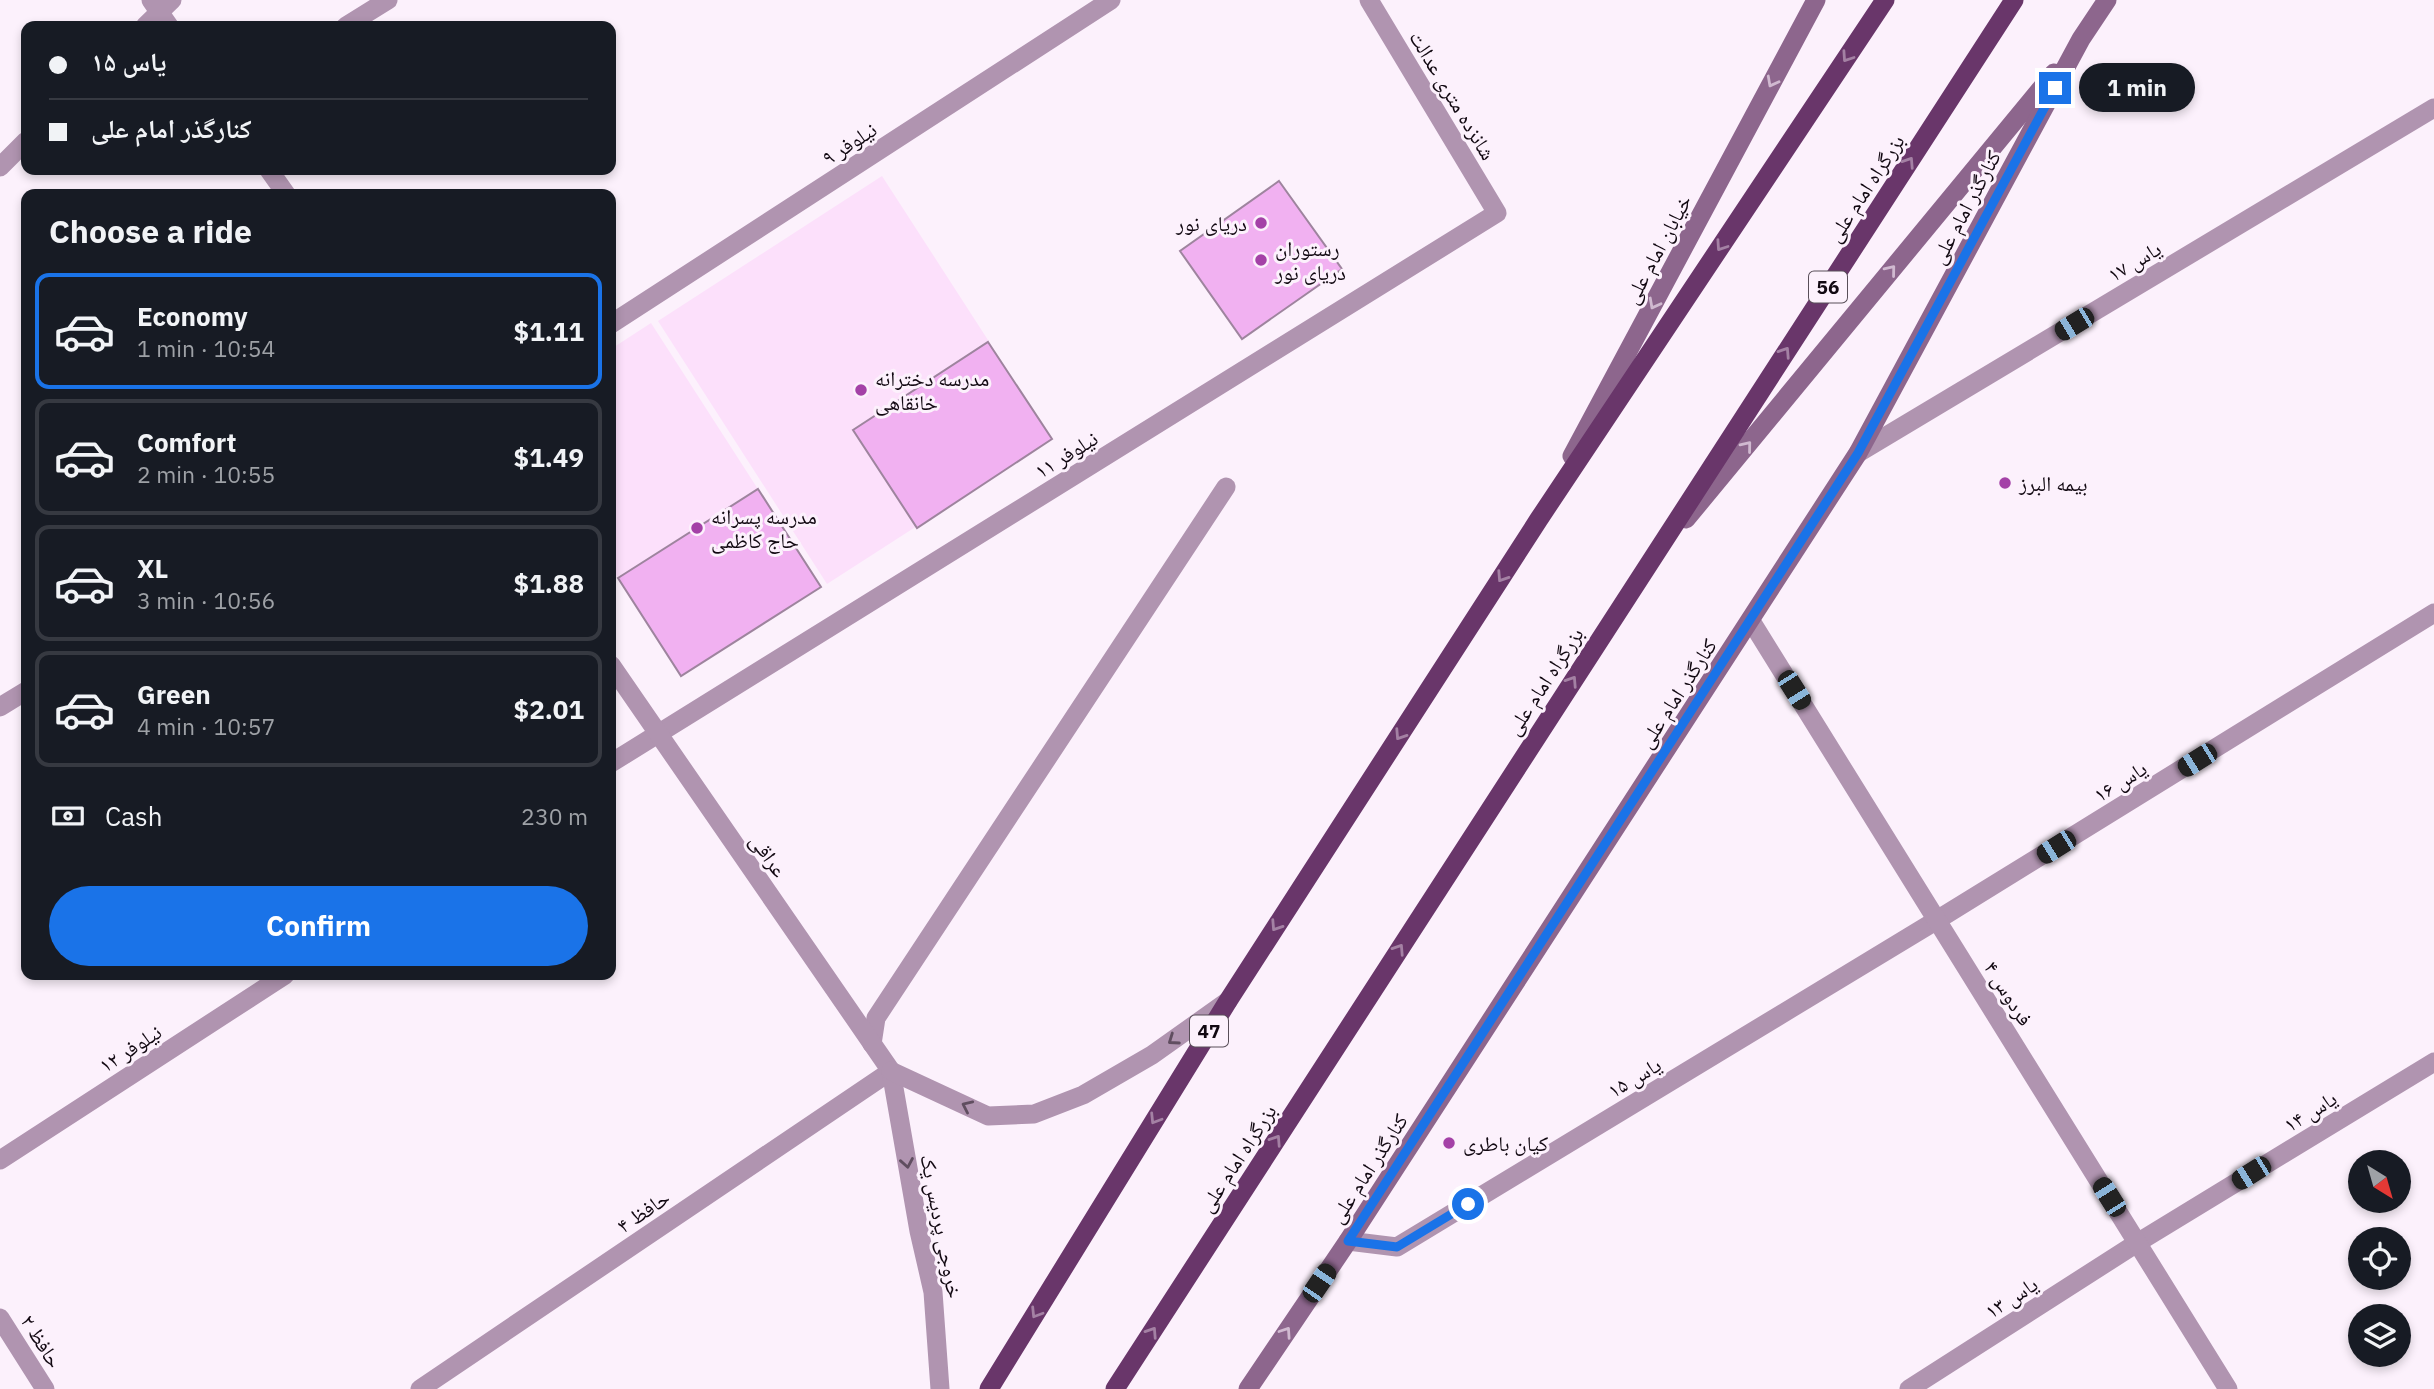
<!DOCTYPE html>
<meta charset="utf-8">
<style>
body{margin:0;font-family:"IBM Plex Sans","Noto Naskh Arabic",sans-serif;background:#20242c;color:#f1f3f6;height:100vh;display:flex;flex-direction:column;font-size:26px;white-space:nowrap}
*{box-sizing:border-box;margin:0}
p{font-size:23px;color:#9ea1a6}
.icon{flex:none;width:38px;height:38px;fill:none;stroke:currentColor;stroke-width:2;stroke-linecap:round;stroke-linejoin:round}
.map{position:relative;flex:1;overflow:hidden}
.side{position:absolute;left:21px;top:189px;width:595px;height:791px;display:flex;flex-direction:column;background:#171b24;border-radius:14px;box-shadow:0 4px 10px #0003}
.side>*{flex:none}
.banner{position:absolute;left:21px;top:21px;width:595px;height:154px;border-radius:14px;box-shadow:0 4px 10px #0003;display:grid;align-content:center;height:154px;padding:0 28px;background:#171b24}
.needle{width:46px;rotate:143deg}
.tools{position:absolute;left:2348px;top:1150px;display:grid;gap:14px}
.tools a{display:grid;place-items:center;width:63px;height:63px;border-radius:50%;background:#171b24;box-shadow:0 4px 10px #0003;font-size:35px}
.end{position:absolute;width:32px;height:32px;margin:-16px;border:9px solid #1a73e8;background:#fff;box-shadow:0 0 0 4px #fff}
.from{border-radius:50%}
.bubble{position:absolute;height:49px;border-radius:24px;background:#171b24;box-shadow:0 4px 10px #0003;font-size:23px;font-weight:700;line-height:49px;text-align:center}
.car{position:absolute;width:21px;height:42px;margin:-21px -10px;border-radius:9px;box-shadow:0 0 5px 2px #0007;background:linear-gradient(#222 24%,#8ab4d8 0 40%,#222 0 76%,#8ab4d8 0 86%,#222 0)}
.banner b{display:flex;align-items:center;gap:24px;height:66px;font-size:26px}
.banner b+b{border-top:2px solid #363941}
.banner i{width:18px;height:18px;background:#f1f3f6}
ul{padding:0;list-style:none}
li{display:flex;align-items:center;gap:21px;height:116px;margin:0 14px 10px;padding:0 14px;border:4px solid #363941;border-radius:14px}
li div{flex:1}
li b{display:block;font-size:26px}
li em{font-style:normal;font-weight:700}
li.selected{border-color:#1a73e8}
li>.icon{width:63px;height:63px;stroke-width:1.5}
h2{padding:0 28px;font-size:32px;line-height:84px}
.pay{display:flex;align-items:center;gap:18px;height:77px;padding:0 28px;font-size:26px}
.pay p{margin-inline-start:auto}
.cta{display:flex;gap:14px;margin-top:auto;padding:14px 28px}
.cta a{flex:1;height:80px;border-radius:42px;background:#1a73e8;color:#fff;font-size:28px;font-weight:700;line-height:80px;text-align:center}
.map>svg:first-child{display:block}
</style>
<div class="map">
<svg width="2434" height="1389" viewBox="0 0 2434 1389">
<rect width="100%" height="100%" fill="#fcf1fc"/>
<g fill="#fce0fb">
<polygon points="882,176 1052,439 827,584 658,321"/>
<polygon points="651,323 821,587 681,676 611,567 611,349"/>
</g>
<g fill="#f1b1f1" stroke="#9e849e" stroke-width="2">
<polygon points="1279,181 1342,269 1242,339 1180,251"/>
<polygon points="988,342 1052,439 917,528 853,430"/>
<polygon points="758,489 821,587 681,676 618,578"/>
</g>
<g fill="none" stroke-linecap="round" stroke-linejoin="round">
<g stroke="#b094b0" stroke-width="19">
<polyline points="346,26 388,0"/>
<polyline points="611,324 1111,0"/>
<polyline points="1858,453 2434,108"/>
<polyline points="0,707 26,691"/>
<polyline points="611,763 1497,213 1369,0"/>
<polyline points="872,1044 876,1018 1226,487"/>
<polyline points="0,1160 285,975"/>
<polyline points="1348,1241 1397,1247 1937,920 2434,613"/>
<polyline points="0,1318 45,1389"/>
<polyline points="420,1389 891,1071"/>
<polyline points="1909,1389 2137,1243 2434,1062"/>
</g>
<g stroke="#b094b0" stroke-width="19">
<polyline points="151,0 169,26"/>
<polyline points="145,26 172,0"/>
<polyline points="0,167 26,141"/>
<polyline points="269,170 286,194"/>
<polyline points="1751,621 2228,1389"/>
<polyline points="611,665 891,1071 919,1231 933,1292 940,1389"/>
<polyline points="891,1071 988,1116 1034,1114 1083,1095 1152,1055 1228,1001"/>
</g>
<g stroke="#8d668d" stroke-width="19">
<polyline points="1572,456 1816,0"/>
<polyline points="1686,519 2054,73"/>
<polyline points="1248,1389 1348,1241 1858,453 2081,39 2107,0"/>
</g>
<g stroke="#69366a" stroke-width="19">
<polyline points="989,1389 1228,1001 1539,519 1885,0"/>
<polyline points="1115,1389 2014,0"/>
</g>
</g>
<defs><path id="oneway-chevron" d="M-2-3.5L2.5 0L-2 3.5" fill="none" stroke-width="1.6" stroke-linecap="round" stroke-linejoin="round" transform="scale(1.75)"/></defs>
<g stroke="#a481a4">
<use href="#oneway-chevron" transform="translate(1847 57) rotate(124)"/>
<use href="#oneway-chevron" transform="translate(1909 162) rotate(-57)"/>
<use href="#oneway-chevron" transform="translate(1721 246) rotate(124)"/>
<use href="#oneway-chevron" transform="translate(1785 352) rotate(-57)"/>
<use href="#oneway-chevron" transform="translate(1502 577) rotate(123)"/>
<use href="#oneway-chevron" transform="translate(1572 681) rotate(-57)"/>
<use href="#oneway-chevron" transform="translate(1400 735) rotate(123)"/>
<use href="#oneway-chevron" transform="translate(1276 926) rotate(123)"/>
<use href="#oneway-chevron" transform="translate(1399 949) rotate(-57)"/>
<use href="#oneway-chevron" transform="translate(1155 1119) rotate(122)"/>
<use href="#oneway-chevron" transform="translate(1276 1140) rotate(-57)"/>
<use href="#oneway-chevron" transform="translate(1036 1313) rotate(122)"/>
<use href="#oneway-chevron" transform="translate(1152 1332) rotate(-57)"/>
</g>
<g stroke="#d0b9d0">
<use href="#oneway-chevron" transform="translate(1772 82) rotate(118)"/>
<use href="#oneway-chevron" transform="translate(1891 270) rotate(-51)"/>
<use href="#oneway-chevron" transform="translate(1654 304) rotate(118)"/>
<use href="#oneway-chevron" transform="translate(1747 446) rotate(-51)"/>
<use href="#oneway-chevron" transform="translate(1286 1332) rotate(-56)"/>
</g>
<g stroke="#604e60">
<use href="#oneway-chevron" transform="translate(1173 1040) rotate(145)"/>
<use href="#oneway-chevron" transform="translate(967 1106) rotate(-155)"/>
<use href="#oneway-chevron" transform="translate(907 1163) rotate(80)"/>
</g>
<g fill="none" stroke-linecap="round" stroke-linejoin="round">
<polyline stroke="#1a73e8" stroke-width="9" points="1468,1204 1397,1247 1348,1241 1858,453 2055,88"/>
</g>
<g fill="#a441a7" stroke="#fcf1fc" stroke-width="2.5">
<circle cx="1261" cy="223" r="7"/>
<circle cx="1261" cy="260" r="7"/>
<circle cx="861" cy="390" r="7"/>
<circle cx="2005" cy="483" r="7"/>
<circle cx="697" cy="528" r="7"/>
<circle cx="1449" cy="1143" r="7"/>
</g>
<g text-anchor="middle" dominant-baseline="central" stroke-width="6" stroke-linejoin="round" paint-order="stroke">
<g fill="#fcf1fc" stroke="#584e58" stroke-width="2">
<rect x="1809" y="271.5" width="38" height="31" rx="5"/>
<rect x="1190" y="1015.5" width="38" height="31" rx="5"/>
</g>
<g font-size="19" font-weight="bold" fill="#110811">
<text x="1828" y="287">56</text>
<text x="1209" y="1031">47</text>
</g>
<g font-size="21" fill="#110811" stroke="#fcf1fc">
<text transform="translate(1453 95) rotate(59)">شانزده متری عدالت</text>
<text transform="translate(849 143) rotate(-33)">نیلوفر ۹</text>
<text transform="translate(1865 188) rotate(-57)">بزرگراه امام علی</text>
<text transform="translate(1965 207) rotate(-62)">کنارگذر امام علی</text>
<text transform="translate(1657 249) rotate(-62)">خیابان امام علی</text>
<text transform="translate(2134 261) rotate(-31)">یاس ۱۷</text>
<text transform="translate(1066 454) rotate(-32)">نیلوفر ۱۱</text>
<text transform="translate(1544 681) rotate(-57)">بزرگراه امام علی</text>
<text transform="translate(1677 693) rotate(-57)">کنارگذر امام علی</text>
<text transform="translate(2120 781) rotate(-32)">یاس ۱۶</text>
<text transform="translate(769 855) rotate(55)">عراقی</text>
<text transform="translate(2009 993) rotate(58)">فردوس ۴</text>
<text transform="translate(130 1048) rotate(-33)">نیلوفر ۱۲</text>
<text transform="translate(1634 1077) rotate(-31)">یاس ۱۵</text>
<text transform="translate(2310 1111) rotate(-32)">یاس ۱۴</text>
<text transform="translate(1237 1158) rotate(-57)">بزرگراه امام علی</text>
<text transform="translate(1368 1168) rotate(-57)">کنارگذر امام علی</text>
<text transform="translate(643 1211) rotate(-34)">حافظ ۴</text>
<text transform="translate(942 1226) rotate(79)">خروجی پردیس یک</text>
<text transform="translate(2011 1297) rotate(-33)">یاس ۱۳</text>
<text transform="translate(42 1341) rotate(58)">حافظ ۲</text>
</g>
<g font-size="21" fill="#110811" stroke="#fcf1fc" text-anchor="start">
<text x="1247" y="223" text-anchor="end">دریای نور</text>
<text x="1275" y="248">رستوران<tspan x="1275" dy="24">دریای نور</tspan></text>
<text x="875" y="378">مدرسه دخترانه<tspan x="875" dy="24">خانقاهی</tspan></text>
<text x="2019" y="483">بیمه البرز</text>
<text x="711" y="516">مدرسه پسرانه<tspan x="711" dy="24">حاج کاظمی</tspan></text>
<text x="1463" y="1143">کیان باطری</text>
</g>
</g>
</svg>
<div class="tools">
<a><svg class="needle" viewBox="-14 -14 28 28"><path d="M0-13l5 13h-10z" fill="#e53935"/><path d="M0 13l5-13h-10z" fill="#9ea1a6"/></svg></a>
<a><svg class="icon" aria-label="locate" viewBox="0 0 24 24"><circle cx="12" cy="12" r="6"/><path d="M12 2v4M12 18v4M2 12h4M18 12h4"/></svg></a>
<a><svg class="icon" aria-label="layers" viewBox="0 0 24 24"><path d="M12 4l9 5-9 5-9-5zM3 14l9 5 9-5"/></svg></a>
</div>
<i class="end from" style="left:1468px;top:1204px"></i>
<i class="end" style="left:2055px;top:88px"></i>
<div class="bubble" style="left:2079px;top:63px;width:116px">1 min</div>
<i class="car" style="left:2074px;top:324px;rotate:239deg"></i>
<i class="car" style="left:1794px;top:690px;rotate:148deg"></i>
<i class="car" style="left:2197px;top:760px;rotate:238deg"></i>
<i class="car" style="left:2056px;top:847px;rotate:238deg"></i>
<i class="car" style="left:2251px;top:1173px;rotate:238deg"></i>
<i class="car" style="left:2109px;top:1197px;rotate:328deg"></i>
<i class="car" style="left:1319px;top:1283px;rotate:34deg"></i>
<div class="banner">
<b><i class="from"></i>یاس ۱۵</b>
<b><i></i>کنارگذر امام علی</b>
</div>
<section class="side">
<h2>Choose a ride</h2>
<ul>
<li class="selected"><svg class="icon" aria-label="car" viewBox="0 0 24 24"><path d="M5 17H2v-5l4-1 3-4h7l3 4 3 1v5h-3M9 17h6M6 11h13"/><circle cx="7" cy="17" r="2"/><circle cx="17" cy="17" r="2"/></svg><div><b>Economy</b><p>1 min · 10:54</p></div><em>$1.11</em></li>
<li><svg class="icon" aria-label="car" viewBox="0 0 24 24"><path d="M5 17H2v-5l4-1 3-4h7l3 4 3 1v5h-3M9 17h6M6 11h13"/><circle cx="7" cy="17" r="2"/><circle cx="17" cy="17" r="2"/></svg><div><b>Comfort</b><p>2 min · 10:55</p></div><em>$1.49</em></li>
<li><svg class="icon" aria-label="car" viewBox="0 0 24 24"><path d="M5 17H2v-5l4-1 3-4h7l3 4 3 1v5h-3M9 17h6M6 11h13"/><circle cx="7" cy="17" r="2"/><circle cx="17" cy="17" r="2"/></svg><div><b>XL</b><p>3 min · 10:56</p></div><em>$1.88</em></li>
<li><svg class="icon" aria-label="car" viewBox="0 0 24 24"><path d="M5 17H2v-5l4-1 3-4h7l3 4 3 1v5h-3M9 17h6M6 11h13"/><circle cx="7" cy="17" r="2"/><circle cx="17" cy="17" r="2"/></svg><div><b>Green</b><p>4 min · 10:57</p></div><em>$2.01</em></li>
</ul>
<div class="pay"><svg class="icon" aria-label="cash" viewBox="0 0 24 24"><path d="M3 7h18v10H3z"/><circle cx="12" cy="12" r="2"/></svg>Cash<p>230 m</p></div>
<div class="cta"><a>Confirm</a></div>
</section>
</div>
